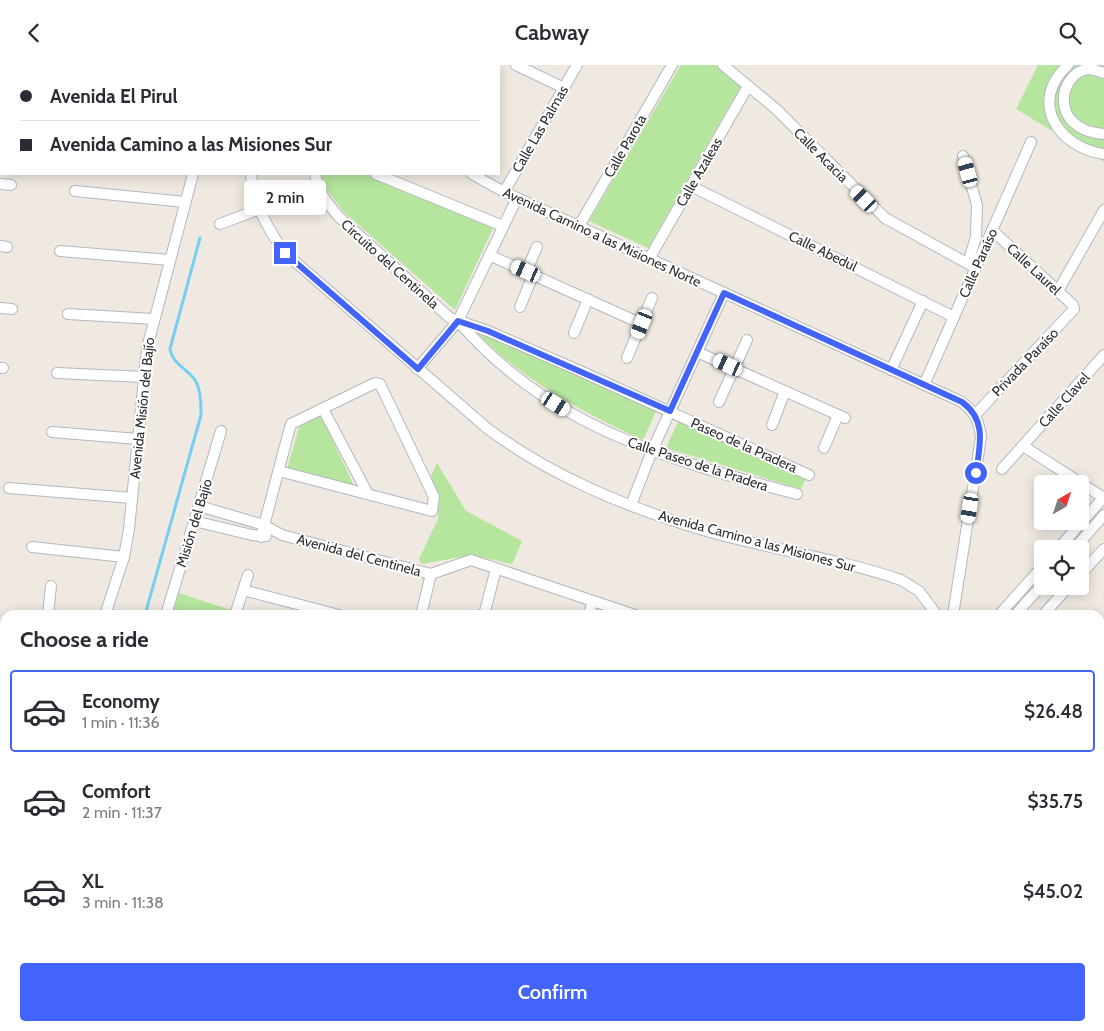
<!DOCTYPE html>
<meta charset="utf-8">
<style>
body{margin:0;font-family:Cabin,sans-serif;background:#f7f7f7;color:#2b2b33;height:100vh;display:flex;flex-direction:column;font-size:19px;white-space:nowrap}
*{box-sizing:border-box;margin:0}
p{font-size:16px;color:#7c7c81}
.icon{flex:none;width:28px;height:28px;fill:none;stroke:currentColor;stroke-width:2;stroke-linecap:round;stroke-linejoin:round}
.map{position:relative;flex:1;overflow:hidden}
.panel{position:absolute;left:0px;top:545px;width:1105px;height:421px;display:flex;flex-direction:column;background:#fff;border-radius:15px 15px 0 0;box-shadow:0 2px 12px #0003}
.panel>*{flex:none}
.banner{position:absolute;left:0px;top:0px;width:500px;height:110px;box-shadow:0 2px 12px #0003;display:grid;align-content:center;height:110px;padding:0 20px;background:#fff}
.needle{width:32px;rotate:39deg}
.fabs{position:absolute;left:1034px;top:410px;display:grid;gap:10px}
.fabs a{display:grid;place-items:center;width:55px;height:55px;border-radius:5px;background:#fff;box-shadow:0 2px 12px #0003;font-size:25px}
.end{position:absolute;width:22px;height:22px;margin:-11px;border:6px solid #4264fb;background:#fff;box-shadow:0 0 0 2px #fff}
.from{border-radius:50%}
.bubble{position:absolute;height:35px;border-radius:5px;background:#fff;box-shadow:0 2px 12px #0003;font-size:16px;font-weight:600;line-height:35px;text-align:center}
.car{position:absolute;width:15px;height:30px;margin:-15px -8px;border-radius:6px;box-shadow:0 0 4px 1px #0007;background:linear-gradient(#fff 24%,#345 0 40%,#fff 0 76%,#345 0 86%,#fff 0)}
.banner b{display:flex;align-items:center;gap:18px;height:48px;font-size:19px}
.banner b+b{border-top:1px solid #e1e1e2}
.banner i{width:12px;height:12px;background:#2b2b33}
ul{padding:0;list-style:none}
li{display:flex;align-items:center;gap:15px;height:82px;margin:0 10px 8px;padding:0 10px;border:2px solid transparent;border-radius:5px}
li div{flex:1}
li b{display:block;font-size:19px}
li em{font-style:normal;font-weight:600}
li.selected{border-color:#4264fb}
li>.icon{width:45px;height:45px;stroke-width:1.5}
h2{padding:0 20px;font-size:22px;line-height:60px}
.cta{display:flex;gap:10px;margin-top:auto;padding:10px 20px}
.cta a{flex:1;height:58px;border-radius:5px;background:#4264fb;color:#fff;font-size:20px;font-weight:600;line-height:58px;text-align:center}
header{display:flex;justify-content:space-between;align-items:center;height:65px;padding:0 20px;background:#fff;font-size:22px;font-weight:600}
.map>svg:first-child{display:block}
</style>
<header><svg class="icon" aria-label="back" viewBox="0 0 24 24"><path d="M15 5l-7 7 7 7"/></svg>Cabway<svg class="icon" aria-label="search" viewBox="0 0 24 24"><circle cx="10" cy="10" r="6"/><path d="M15 15l6 6"/></svg></header>
<div class="map">
<svg width="1104" height="966" viewBox="0 0 1104 966">
<rect width="100%" height="100%" fill="#efe9e1"/>
<g fill="#b6e59e">
<polygon points="681,0 715,0 742,19 648,183 589,156"/>
<polygon points="1038,0 1104,0 1104,97 1016,44"/>
<polygon points="322,109 368,109 493,163 455,245 344,147 323,119"/>
<path d="M475 265 657 344 643 375C583 347 521 315 475 265Z"/>
<polygon points="321,350 354,421 287,404 301,356"/>
<polygon points="679,355 808,409 801,424 666,383"/>
<polygon points="437,398 466,446 522,476 512,499 471,490 422,499 419,494 438,454 438,433 429,416"/>
<polygon points="179,528 231,545 230,550 172,550"/>
<polygon points="1104,725 1104,966 697,966 701,961 1100,961 1100,727"/>
</g>
<polygon fill="#c9ec9a" points="5,638 5,755 0,755"/>
<g fill="none" stroke-linecap="round" stroke-linejoin="round">
<g stroke="#75cff0" stroke-width="3">
<path d="M145 550 201 350C201 339 201 325 195 315 187 303 173 300 170 284L200 173"/>
<polyline points="1100,937 1104,940"/>
<polyline points="1100,960 1104,958"/>
<polyline points="1054,961 1068,963 1090,961"/>
<polyline points="71,966 72,961"/>
</g>
<g stroke="#b4b7c1" stroke-width="8">
<polyline id="service" points="690,966 692,961"/>
</g>
<g stroke="#b4b7c1" stroke-width="12">
<g id="minor">
<polyline points="279,0 282,1"/>
<polyline points="408,0 408,1"/>
<polyline points="516,0 564,23"/>
<polyline points="723,0 776,44 885,153 976,203"/>
<path d="M1068 0C1028 36 1058 83 1104 89"/>
<polyline points="222,1 222,0"/>
<polyline points="296,1 297,0"/>
<polyline points="483,1 483,0"/>
<path d="M1104 8C1099 7 1093 4 1089 4 1059 6 1047 65 1104 69"/>
<polyline points="0,59 1,59"/>
<polyline points="963,91 977,140 976,172 968,198"/>
<path d="M251 109C254 139 267 163 285 188L488 364C553 412 626 442 703 465 768 484 837 493 901 515L919 526 937 550"/>
<path d="M315 109C318 127 327 138 339 152L450 253 488 266 578 305 809 410"/>
<polyline points="376,109 503,161"/>
<path d="M472 109 504 127 962 337C975 347 979 356 981 372L953 550"/>
<polyline points="0,119 11,120"/>
<polyline points="691,121 954,252"/>
<polyline points="75,126 185,137"/>
<polyline points="504,127 577,0"/>
<polyline points="297,130 317,123"/>
<polyline points="220,159 286,134"/>
<polyline points="579,161 672,0"/>
<polyline points="0,181 7,182"/>
<polyline points="60,186 170,195"/>
<polyline points="489,190 642,259"/>
<polyline points="649,194 748,21"/>
<polyline points="526,207 537,182"/>
<polyline points="1058,226 1104,145"/>
<polyline points="520,242 533,210"/>
<polyline points="0,243 12,244"/>
<polyline points="68,249 154,254"/>
<path d="M459 257C548 361 670 396 797 429"/>
<polyline points="574,268 588,234"/>
<polyline points="697,287 845,353"/>
<polyline points="627,293 652,233"/>
<polyline points="0,303 3,303"/>
<polyline points="417,304 458,256 517,133"/>
<polyline points="891,305 923,236"/>
<polyline points="57,308 144,312"/>
<polyline points="924,320 1031,77"/>
<polyline points="719,337 747,275"/>
<polyline points="323,344 368,429"/>
<polyline points="975,350 1074,244 1073,240 992,165"/>
<polyline points="772,360 785,326"/>
<polyline points="52,367 138,374"/>
<polyline points="1023,381 1104,433"/>
<polyline points="824,383 838,350"/>
<polyline points="1002,404 1104,290"/>
<polyline points="9,423 132,433"/>
<polyline points="631,440 652,386 724,228"/>
<polyline points="199,441 264,460 282,470 431,509 471,495 635,550"/>
<polyline points="194,456 252,470 266,471"/>
<polyline points="261,472 290,362 291,359 375,318 380,319 434,432 432,446 279,406"/>
<polyline points="32,482 124,492"/>
<polyline points="1058,484 1104,432"/>
<polyline points="1074,484 1104,450"/>
<polyline points="1080,510 1104,484"/>
<polyline points="243,525 339,550"/>
<polyline points="48,550 51,521"/>
<polyline points="105,550 124,492 129,464 147,283 193,109"/>
<polyline points="166,550 221,366"/>
<polyline points="235,550 248,510"/>
<polyline points="421,550 431,509"/>
<polyline points="484,550 496,504"/>
<polyline points="588,550 593,537"/>
<polyline points="999,550 1042,502"/>
<polyline points="1015,550 1042,520"/>
<polyline points="1043,550 1069,521"/>
<polyline points="1100,569 1104,566"/>
<polyline points="1100,592 1104,598"/>
<polyline points="0,605 5,605"/>
<polyline points="0,620 5,620"/>
<polyline points="1100,629 1104,628"/>
<polyline points="0,785 5,785"/>
<polyline points="237,961 254,966"/>
<polyline points="32,966 32,961"/>
<polyline points="462,966 462,961"/>
</g>
</g>
<g stroke="#b4b7c1" stroke-width="16">
<g id="secondary">
<polyline points="1100,697 1104,695"/>
<polyline points="1100,712 1104,710"/>
<polyline points="632,966 636,961"/>
<polyline points="651,966 655,961"/>
</g>
</g>
<use href="#service" stroke="#fff" stroke-width="5"/>
<use href="#minor" stroke="#fff" stroke-width="10"/>
<use href="#secondary" stroke="#fff" stroke-width="14"/>
</g>
<g fill="none" stroke-linecap="round" stroke-linejoin="round">
<path stroke="#4264fb" stroke-width="6" d="M285 188 418 304 458 256 488 266 670 346 724 228 962 337C987 355 980 380 976 408"/>
</g>
<g text-anchor="middle" dominant-baseline="central" stroke-width="4" stroke-linejoin="round" paint-order="stroke">
<g font-size="14" fill="#2e2e2e" stroke="#fff">
<text transform="translate(540 64) rotate(-60)">Calle Las Palmas</text>
<text transform="translate(625 81) rotate(-60)">Calle Parota</text>
<text transform="translate(821 90) rotate(45)">Calle Acacia</text>
<text transform="translate(699 107) rotate(-60)">Calle Azaleas</text>
<text transform="translate(602 172) rotate(25)">Avenida Camino a las Misiones Norte</text>
<text transform="translate(823 186) rotate(26)">Calle Abedul</text>
<text transform="translate(978 198) rotate(-66)">Calle Paraíso</text>
<text transform="translate(390 199) rotate(42)">Circuito del Centinela</text>
<text transform="translate(1034 204) rotate(43)">Calle Laurel</text>
<text transform="translate(1025 297) rotate(-46)">Privada Paraíso</text>
<text transform="translate(1064 335) rotate(-48)">Calle Clavel</text>
<text transform="translate(142 343) rotate(-84)">Avenida Misión del Bajío</text>
<text transform="translate(744 380) rotate(24)">Paseo de la Pradera</text>
<text transform="translate(698 399) rotate(18)">Calle Paseo de la Pradera</text>
<text transform="translate(194 458) rotate(-73)">Misión del Bajío</text>
<text transform="translate(757 476) rotate(15)">Avenida Camino a las Misiones Sur</text>
<text transform="translate(359 490) rotate(15)">Avenida del Centinela</text>
</g>
</g>
</svg>
<div class="fabs">
<a><svg class="needle" viewBox="-14 -14 28 28"><path d="M0-13l5 13h-10z" fill="#e53935"/><path d="M0 13l5-13h-10z" fill="#7c7c81"/></svg></a>
<a><svg class="icon" aria-label="locate" viewBox="0 0 24 24"><circle cx="12" cy="12" r="6"/><path d="M12 2v4M12 18v4M2 12h4M18 12h4"/></svg></a>
</div>
<i class="end from" style="left:976px;top:408px"></i>
<i class="end" style="left:285px;top:188px"></i>
<div class="bubble" style="left:244px;top:115px;width:82px">2 min</div>
<i class="car" style="left:968px;top:107px;rotate:345deg"></i>
<i class="car" style="left:864px;top:134px;rotate:315deg"></i>
<i class="car" style="left:526px;top:206px;rotate:294deg"></i>
<i class="car" style="left:642px;top:259px;rotate:202deg"></i>
<i class="car" style="left:728px;top:300px;rotate:295deg"></i>
<i class="car" style="left:556px;top:339px;rotate:122deg"></i>
<i class="car" style="left:970px;top:443px;rotate:189deg"></i>
<div class="banner">
<b><i class="from"></i>Avenida El Pirul</b>
<b><i></i>Avenida Camino a las Misiones Sur</b>
</div>
<section class="panel">
<h2>Choose a ride</h2>
<ul>
<li class="selected"><svg class="icon" aria-label="car" viewBox="0 0 24 24"><path d="M5 17H2v-5l4-1 3-4h7l3 4 3 1v5h-3M9 17h6M6 11h13"/><circle cx="7" cy="17" r="2"/><circle cx="17" cy="17" r="2"/></svg><div><b>Economy</b><p>1 min · 11:36</p></div><em>$26.48</em></li>
<li><svg class="icon" aria-label="car" viewBox="0 0 24 24"><path d="M5 17H2v-5l4-1 3-4h7l3 4 3 1v5h-3M9 17h6M6 11h13"/><circle cx="7" cy="17" r="2"/><circle cx="17" cy="17" r="2"/></svg><div><b>Comfort</b><p>2 min · 11:37</p></div><em>$35.75</em></li>
<li><svg class="icon" aria-label="car" viewBox="0 0 24 24"><path d="M5 17H2v-5l4-1 3-4h7l3 4 3 1v5h-3M9 17h6M6 11h13"/><circle cx="7" cy="17" r="2"/><circle cx="17" cy="17" r="2"/></svg><div><b>XL</b><p>3 min · 11:38</p></div><em>$45.02</em></li>
</ul>
<div class="cta"><a>Confirm</a></div>
</section>
</div>
